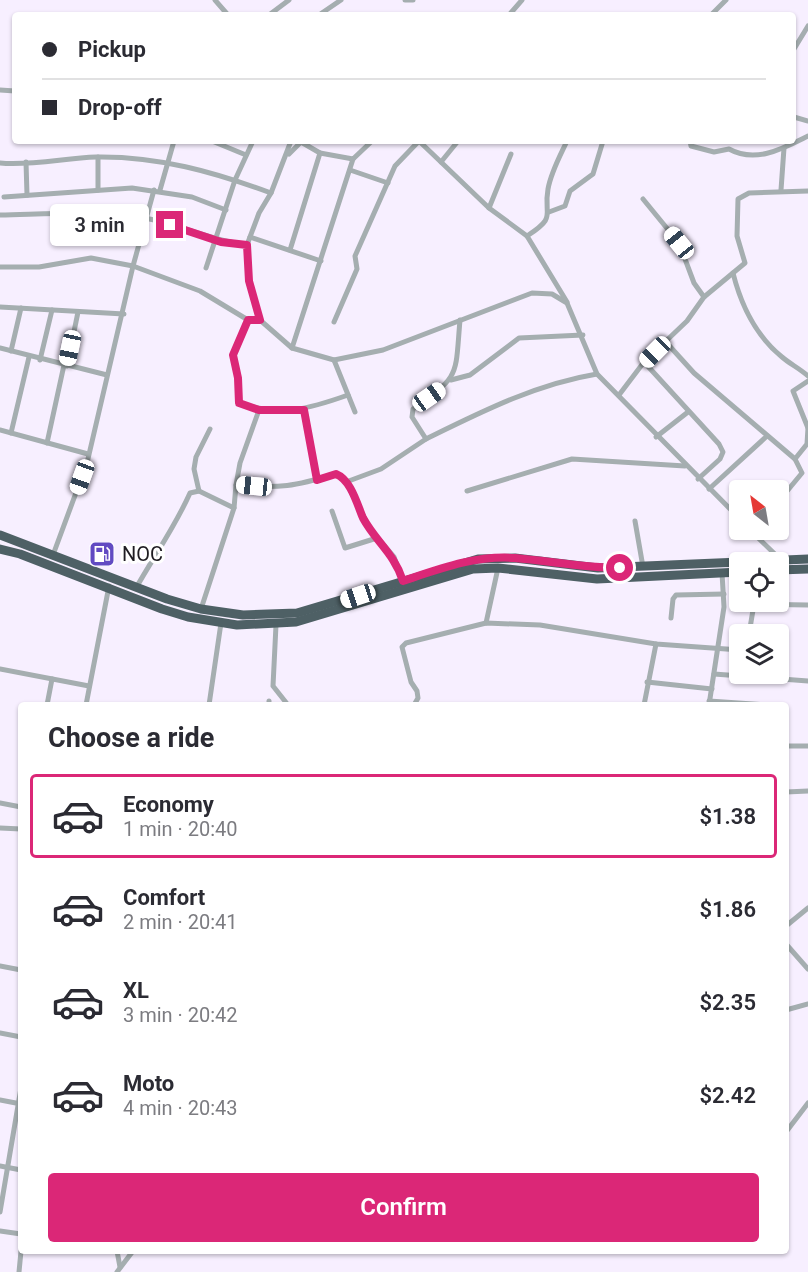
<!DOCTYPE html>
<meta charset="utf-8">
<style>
body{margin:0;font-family:Roboto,sans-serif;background:#f2f2f3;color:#2b2b33;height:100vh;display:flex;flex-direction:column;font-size:22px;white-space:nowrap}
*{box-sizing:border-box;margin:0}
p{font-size:20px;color:#7c7c81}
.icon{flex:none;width:33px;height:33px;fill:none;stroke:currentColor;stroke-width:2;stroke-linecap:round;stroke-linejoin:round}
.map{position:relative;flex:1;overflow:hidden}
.panel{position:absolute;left:18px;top:702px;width:771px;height:552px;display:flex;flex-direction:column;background:#fff;border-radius:6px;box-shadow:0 2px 4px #0004}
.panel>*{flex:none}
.banner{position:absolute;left:12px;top:12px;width:784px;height:132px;border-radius:6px;box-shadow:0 2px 4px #0004;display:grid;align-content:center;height:132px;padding:0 30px;background:#fff}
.needle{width:39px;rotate:329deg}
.controls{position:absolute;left:729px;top:480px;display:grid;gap:12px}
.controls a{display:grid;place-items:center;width:60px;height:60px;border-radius:6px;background:#fff;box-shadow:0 2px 4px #0004;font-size:30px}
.end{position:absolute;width:27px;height:27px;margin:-14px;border:8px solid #db2777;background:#fff;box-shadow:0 0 0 3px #fff}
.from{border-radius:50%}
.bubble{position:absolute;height:42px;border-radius:6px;background:#fff;box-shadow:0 2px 4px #0004;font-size:20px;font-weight:600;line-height:42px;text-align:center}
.car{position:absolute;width:18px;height:36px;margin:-18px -9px;border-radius:8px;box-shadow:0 0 4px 2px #0007;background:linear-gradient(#fff 24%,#345 0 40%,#fff 0 76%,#345 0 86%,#fff 0)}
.banner b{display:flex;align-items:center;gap:21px;height:57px;font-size:22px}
.banner b+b{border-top:2px solid #e1e1e2}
.banner i{width:15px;height:15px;background:#2b2b33}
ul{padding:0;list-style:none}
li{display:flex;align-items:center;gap:18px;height:84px;margin:0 12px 9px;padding:0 18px;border:3px solid transparent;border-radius:6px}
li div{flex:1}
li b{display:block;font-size:22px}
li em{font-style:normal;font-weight:600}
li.on{border-color:#db2777}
li>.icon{width:54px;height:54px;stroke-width:1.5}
h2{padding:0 30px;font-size:27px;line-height:72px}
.cta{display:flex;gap:12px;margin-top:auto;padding:12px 30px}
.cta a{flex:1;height:69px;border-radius:6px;background:#db2777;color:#fff;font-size:24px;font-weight:600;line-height:69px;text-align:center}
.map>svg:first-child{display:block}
</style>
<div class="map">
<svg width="808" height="1272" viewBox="0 0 808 1272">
<rect width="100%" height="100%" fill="#f7efff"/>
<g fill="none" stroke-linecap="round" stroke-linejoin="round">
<g stroke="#a5aeb0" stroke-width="5">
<polyline points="215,0 228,15"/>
<polyline points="405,0 413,0"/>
<polyline points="269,15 289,0"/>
<polyline points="319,15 341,0"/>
<polyline points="509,15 522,0"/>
<polyline points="711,15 726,0"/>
<polyline points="794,49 808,26"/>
<polyline points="0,90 15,91"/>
<polyline points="794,117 808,121"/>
<polyline points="212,141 246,155"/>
<polyline points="291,141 271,193 259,213 247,245 249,281 260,320 292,348 334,360 383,350 532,293 552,294 567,303 597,374 740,519"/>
<polyline points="419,141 489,208 527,236 567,302"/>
<path d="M690 141 691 146 714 152 729 149C756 164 784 148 808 136"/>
<polyline points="301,142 320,153 353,159 372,141"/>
<polyline points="289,154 302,141"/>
<polyline points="98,157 98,190"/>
<polyline points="26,162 27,195"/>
<polyline points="441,162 458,141"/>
<path d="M0 163C31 166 65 158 96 157 158 156 214 172 271 193"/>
<polyline points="350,170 388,183"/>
<polyline points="160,190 174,141"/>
<polyline points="781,190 784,148"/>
<polyline points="4,197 132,188 192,197 226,210"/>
<polyline points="643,199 679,243 694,283 704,297"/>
<polyline points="489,208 511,154"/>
<polyline points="549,212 565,206 570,191 593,174 603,141"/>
<path d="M0 215C48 214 97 210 144 218 179 224 212 241 247 245"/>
<path d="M527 236C558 216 543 216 548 189 551 172 560 156 567 141"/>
<polyline points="250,237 321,261"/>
<polyline points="290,250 320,153"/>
<polyline points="0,267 39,267 91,258 133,266 154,190"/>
<polyline points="206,268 235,180 253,141"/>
<path d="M733 273C741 305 755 335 782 357 790 364 799 368 808 376"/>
<polyline points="0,307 124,314"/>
<path d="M248 320 233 355 238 378 239 403C280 417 309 409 348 395"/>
<path d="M460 320C455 377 461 375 413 409L412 417 426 439C481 412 536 384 597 374"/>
<polyline points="334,322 357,269 355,256 395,166 419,141"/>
<polyline points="665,341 694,373 795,459 802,473 778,502"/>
<polyline points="0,348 107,375"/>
<polyline points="292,348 353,159"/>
<polyline points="11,351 21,308"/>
<polyline points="40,360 52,310"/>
<polyline points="334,360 355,412"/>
<polyline points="644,362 719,444 723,452 720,459 698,479"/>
<polyline points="67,366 78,312"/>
<polyline points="451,380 470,375 519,338 583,335"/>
<polyline points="808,381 793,391 808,428"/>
<polyline points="619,395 644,362 687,321 704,297 745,263 737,236 738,199 749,193 808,191"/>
<polyline points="304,410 317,480"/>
<polyline points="0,430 88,454"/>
<polyline points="11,433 29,357"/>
<polyline points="656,437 688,412"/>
<polyline points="47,443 64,365"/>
<polyline points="795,459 807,444 808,428"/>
<polyline points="346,482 370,529 394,557 403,581"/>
<polyline points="236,485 240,463 259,410"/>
<polyline points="709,489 767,436"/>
<polyline points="199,491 194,469 196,457 210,429"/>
<polyline points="467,491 572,459 685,466"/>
<polyline points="332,511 345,548 377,538"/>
<polyline points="635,521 643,567"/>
<polyline points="750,530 781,560"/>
<polyline points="53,555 87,463 133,266 200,291 248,320 260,320"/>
<path d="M136 588C154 556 175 527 190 493L199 491 234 508"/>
<polyline points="754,604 808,605"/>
<path d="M201 609 234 508 236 485C280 489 295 486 336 474L346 482 381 469 426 439"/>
<polyline points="671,618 673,599 676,595 724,594"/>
<polyline points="486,623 498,568"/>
<polyline points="276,625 273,686 288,705"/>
<polyline points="749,634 754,604"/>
<polyline points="0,669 89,686"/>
<polyline points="714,674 808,681"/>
<polyline points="647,682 712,689"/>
<polyline points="709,701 769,705"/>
<polyline points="47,705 52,679"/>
<polyline points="86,705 109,586"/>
<polyline points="209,705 221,623"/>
<polyline points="269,705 269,701"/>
<polyline points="414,705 418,698 417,691 411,682 402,647 406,643 486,623 540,625 656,644 740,650"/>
<polyline points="644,705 656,644"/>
<polyline points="709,705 724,607 722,573"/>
<polyline points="786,746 808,746"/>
<polyline points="786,792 808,791"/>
<polyline points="0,803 21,807"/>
<polyline points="0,828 21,829"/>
<polyline points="786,926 808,908"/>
<polyline points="786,944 808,969"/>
<polyline points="0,966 21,970"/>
<polyline points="786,1010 808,1004"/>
<polyline points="0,1033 21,1037"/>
<polyline points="0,1100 21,1104"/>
<polyline points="786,1132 808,1103"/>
<polyline points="0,1166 21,1170"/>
<polyline points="0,1212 21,1088"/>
<polyline points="0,1231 21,1234"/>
<polyline points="117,1251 120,1267"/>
<polyline points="19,1272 21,1251"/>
<polyline points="117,1272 133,1251"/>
</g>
<g stroke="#4e6065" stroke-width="9">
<polyline points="0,535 167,599 201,609 243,615 297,613 478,559 515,558 598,568 808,559"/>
<polyline points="0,549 20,554 162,609 188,617 237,625 296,622 473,569 498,568 597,579 740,572"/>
<polyline points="778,570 808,569"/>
</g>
</g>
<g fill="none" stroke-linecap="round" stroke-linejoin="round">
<path stroke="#db2777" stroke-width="8" d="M170 225 221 242 247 245 249 281 260 320H248L233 355 238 378 239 403 259 410H304L317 480 336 474C351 480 357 504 363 518 376 542 394 553 403 581 439 569 476 555 515 558 550 561 584 568 620 568"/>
</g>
<defs>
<g id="fuel-square" transform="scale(1.35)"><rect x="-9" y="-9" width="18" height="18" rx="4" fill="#614ac2" stroke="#fff"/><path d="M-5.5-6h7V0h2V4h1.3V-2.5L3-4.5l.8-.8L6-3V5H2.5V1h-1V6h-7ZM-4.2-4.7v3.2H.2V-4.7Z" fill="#fff"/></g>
</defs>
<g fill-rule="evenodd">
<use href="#fuel-square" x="102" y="554"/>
</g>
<g text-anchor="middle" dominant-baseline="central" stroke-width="6" stroke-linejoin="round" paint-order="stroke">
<g font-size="20" fill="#1f1c22" stroke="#fff" text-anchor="start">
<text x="122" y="554">NOC</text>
</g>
</g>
</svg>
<div class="controls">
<a><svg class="needle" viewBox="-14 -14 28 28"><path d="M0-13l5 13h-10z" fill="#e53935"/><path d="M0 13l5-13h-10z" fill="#7c7c81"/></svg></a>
<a><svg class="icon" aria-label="locate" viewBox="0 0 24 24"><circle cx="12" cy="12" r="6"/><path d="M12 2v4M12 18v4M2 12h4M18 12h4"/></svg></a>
<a><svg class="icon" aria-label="layers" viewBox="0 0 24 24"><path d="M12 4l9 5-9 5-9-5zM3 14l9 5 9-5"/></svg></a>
</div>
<i class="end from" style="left:620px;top:568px"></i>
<i class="end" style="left:170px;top:225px"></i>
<div class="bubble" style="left:50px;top:204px;width:99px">3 min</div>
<i class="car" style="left:679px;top:243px;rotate:321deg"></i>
<i class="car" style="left:70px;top:348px;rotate:192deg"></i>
<i class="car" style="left:655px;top:352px;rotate:225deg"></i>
<i class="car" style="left:429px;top:397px;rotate:55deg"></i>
<i class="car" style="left:82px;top:477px;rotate:200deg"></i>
<i class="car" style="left:254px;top:486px;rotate:276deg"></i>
<i class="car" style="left:358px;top:596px;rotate:252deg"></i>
<div class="banner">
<b><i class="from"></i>Pickup</b>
<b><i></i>Drop-off</b>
</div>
<section class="panel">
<h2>Choose a ride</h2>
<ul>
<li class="on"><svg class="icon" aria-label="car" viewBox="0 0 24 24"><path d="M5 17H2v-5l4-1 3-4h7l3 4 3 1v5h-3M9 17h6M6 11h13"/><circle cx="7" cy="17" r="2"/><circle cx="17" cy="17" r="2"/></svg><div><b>Economy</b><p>1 min · 20:40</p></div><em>$1.38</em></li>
<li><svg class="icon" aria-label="car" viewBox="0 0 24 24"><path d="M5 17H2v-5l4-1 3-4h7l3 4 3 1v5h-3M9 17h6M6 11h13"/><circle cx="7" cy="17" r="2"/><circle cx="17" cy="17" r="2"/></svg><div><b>Comfort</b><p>2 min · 20:41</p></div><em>$1.86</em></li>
<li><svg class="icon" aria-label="car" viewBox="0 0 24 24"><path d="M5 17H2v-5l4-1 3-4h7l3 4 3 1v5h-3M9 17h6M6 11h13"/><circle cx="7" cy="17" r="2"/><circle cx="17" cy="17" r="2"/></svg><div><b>XL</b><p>3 min · 20:42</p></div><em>$2.35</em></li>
<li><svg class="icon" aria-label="car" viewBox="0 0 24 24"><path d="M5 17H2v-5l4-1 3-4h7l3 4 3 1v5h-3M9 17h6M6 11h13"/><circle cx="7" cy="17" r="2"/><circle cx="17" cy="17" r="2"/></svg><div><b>Moto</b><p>4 min · 20:43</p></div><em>$2.42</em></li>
</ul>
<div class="cta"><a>Confirm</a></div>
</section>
</div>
